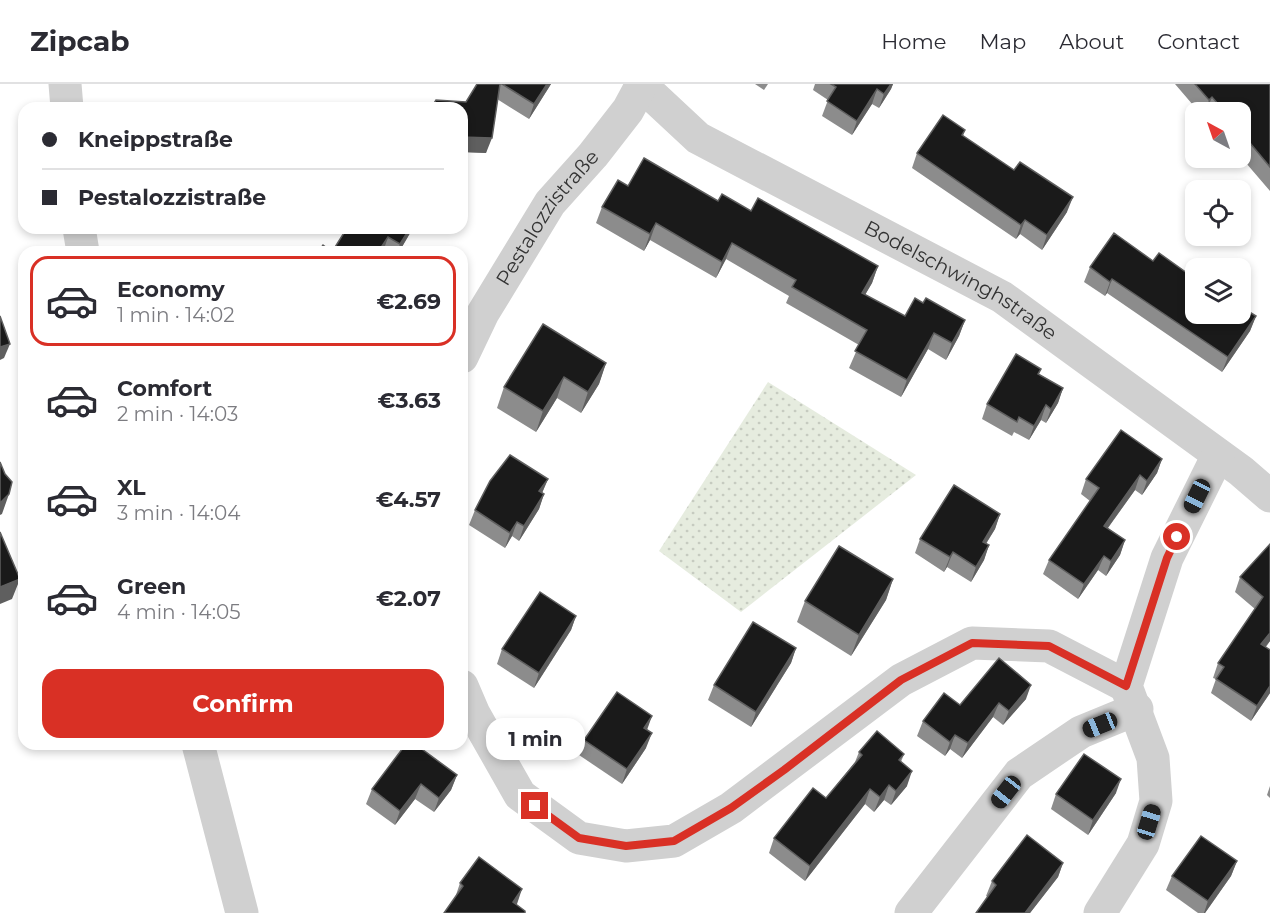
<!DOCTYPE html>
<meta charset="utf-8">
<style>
body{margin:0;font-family:Montserrat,sans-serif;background:#f2f2f3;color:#2b2b33;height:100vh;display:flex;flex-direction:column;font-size:22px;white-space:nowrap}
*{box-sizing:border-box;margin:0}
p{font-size:20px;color:#7c7c81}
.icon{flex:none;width:33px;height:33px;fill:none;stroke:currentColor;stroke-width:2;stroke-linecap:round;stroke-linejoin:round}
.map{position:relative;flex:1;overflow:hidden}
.panel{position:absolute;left:18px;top:162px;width:450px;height:504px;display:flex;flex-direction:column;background:#fff;border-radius:18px;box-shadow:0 3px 9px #0003}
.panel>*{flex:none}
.guide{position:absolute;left:18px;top:18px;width:450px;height:132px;border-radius:18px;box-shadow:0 3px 9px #0003;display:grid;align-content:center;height:132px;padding:0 24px;background:#fff}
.needle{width:39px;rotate:320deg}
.tools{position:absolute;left:1185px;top:18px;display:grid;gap:12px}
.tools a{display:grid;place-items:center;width:66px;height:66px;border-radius:12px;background:#fff;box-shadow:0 3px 9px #0003;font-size:30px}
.end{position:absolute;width:27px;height:27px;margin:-14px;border:8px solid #d93025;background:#fff;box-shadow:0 0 0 3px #fff}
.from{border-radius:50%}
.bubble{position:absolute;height:42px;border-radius:18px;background:#fff;box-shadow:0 3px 9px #0003;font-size:20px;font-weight:700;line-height:42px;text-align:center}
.car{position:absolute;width:18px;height:36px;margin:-18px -9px;border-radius:8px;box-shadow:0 0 4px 2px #0007;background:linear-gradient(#222 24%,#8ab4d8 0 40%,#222 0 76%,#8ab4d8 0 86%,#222 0)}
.guide b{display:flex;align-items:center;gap:21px;height:57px;font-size:22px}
.guide b+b{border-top:2px solid #e1e1e2}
.guide i{width:15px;height:15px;background:#2b2b33}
ul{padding:10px 0 0;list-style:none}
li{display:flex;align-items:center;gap:18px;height:90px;margin:0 12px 9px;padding:0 12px;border:3px solid transparent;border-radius:18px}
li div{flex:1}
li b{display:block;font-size:22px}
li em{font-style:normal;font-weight:700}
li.active{border-color:#d93025}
li>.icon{width:54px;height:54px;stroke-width:1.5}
.action{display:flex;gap:12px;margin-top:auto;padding:12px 24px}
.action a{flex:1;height:69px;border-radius:18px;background:#d93025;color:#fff;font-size:24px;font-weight:700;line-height:69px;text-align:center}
header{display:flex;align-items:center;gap:36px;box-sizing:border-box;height:84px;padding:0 30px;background:#fff;border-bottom:2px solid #e1e1e2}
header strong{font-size:28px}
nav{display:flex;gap:33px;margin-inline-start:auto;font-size:21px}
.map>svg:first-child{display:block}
</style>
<header>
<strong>Zipcab</strong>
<nav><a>Home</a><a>Map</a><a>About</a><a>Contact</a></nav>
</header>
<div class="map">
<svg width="1270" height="829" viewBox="0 0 1270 829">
<defs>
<pattern id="park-dots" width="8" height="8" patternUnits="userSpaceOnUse" patternTransform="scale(1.5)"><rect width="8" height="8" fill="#e6ecdf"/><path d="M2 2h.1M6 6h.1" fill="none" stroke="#c6cbc0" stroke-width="1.8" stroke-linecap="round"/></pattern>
</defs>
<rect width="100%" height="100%" fill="#fff"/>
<polygon fill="url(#park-dots)" points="768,298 916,391 741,528 659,467"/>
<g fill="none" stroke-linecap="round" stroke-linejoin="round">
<g stroke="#d0d0d0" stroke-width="33">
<polyline points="65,0 67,24"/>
<path id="s1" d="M640 0 698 54 1002 213 1241 387 1270 412"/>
<polyline points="79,144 83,168"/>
<path id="s2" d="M462 273 483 229 550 119 593 71 628 26 641 2"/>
<polyline points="462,602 474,630 520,711 579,754 626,762 674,757 731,724 901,596 972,559 1049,562 1126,602"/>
<polyline points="198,660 242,829"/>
<polyline points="911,829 1019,690 1081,648 1137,625"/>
<polyline points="1100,829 1143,760 1156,717 1153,674 1126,602 1167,474 1218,371"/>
</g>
</g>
<g fill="#8c8c8c">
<polygon points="477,0 551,0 529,35 497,15 486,69 462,68 463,73 462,76 462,24"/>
<polygon points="755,0 768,0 764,6"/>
<polygon points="815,0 893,0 891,5 879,24 872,20 852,51 822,32 828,16 813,6"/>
<polygon points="1175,0 1270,0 1270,107 1240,72 1240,28 1199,28"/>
<polygon points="965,46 963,52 1067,128 1042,166 1020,150 1016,155 912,84 917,69"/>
<polygon points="628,102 718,117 751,127 878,182 872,199 865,211 905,232 923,219 965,236 959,252 946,276 928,265 901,313 849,284 859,261 786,219 789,212 726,175 716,194 650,156 644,167 596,139 602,123"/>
<polygon points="347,144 413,144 399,168 318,168 332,168"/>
<polygon points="1153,177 1194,194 1256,232 1250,247 1222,288 1107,209 1105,212 1084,198 1090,183"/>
<polygon points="606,279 599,300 581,329 557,314 536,348 497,324 504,303"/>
<polygon points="1041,285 1039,290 1063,304 1058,319 1046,339 1041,336 1029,356 1014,348 1012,352 982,335 987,320"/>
<polygon points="1162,375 1157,389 1142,411 1135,406 1108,444 1125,456 1120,471 1106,492 1098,486 1078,515 1043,490 1049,476 1090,417 1081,410 1086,395"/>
<polygon points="548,395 542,409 544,410 539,425 519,457 512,452 505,464 469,441 475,426"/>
<polygon points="1000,430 995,445 986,460 989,461 984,476 971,498 947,483 944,488 915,469 920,455"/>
<polygon points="1270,460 1270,557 1266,563 1270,609 1251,637 1211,609 1216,595 1213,594 1218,579 1255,525 1235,508 1240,493"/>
<polygon points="893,495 886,516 851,572 797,538 805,517"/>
<polygon points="576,532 571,546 534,604 497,580 502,565"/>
<polygon points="796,564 791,579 751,643 708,616 714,601"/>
<polygon points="1026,615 1003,641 993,633 962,674 950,665 945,672 917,652 923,637 960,621"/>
<polygon points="647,646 646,664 622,700 579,671 584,656"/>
<polygon points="859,668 904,670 901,678 907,702 891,721 884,716 874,728 865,720 805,797 769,769 774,754 826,714 855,678"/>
<polygon points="457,691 451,706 434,728 415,715 395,741 366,720 372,705"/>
<polygon points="1270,702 1270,714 1267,711"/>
<polygon points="1116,709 1088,751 1051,725 1056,710"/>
<polygon points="1237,777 1231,792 1205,829 1198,829 1166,806 1172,792"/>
<polygon points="1063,779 1058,793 1030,829 976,829 988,813 986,812 992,797"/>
<polygon points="460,799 516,821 455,814"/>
</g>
<g fill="#5f5f5f">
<polygon points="547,0 551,0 529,35 534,20"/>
<polygon points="891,0 893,0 891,5 879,24 884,10"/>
<polygon points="877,5 872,20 852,51 857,37"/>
<polygon points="1212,13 1206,28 1205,28 1209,16"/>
<polygon points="462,53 492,54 486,69 462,68"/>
<polygon points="1073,113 1067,128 1042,166 1047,151"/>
<polygon points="1025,136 1020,150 1016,155 1021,141"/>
<polygon points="656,139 650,156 644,167 650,150"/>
<polygon points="410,144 413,144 399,168 397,168 400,160"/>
<polygon points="388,153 383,168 378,168"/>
<polygon points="732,159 726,175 716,194 722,178"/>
<polygon points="878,182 872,199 856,226 862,209"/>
<polygon points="1112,195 1107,209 1105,212 1110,198"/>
<polygon points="1256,232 1250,247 1222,288 1228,273"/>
<polygon points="965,236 959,252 946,276 952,259"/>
<polygon points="934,249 928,265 901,313 907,296"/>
<polygon points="10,260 4,274 0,276 0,263"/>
<polygon points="606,279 599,300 581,329 588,308"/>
<polygon points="564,293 557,314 536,348 543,327"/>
<polygon points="1063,304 1058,319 1046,339 1051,325"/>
<polygon points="1046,321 1041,336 1029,356 1034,342"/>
<polygon points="1162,375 1157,389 1142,411 1147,397"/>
<polygon points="1140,391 1135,406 1099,456 1104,442"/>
<polygon points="548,395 542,409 539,407"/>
<polygon points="9,410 2,430 0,431 0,419"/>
<polygon points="544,410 539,425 519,457 524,442"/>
<polygon points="1000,430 995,445 978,472 983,458"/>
<polygon points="517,438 512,452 505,464 510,449"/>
<polygon points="1125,456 1120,471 1106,492 1111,477"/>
<polygon points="989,461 984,476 971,498 976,483"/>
<polygon points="953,468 947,483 944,488 950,473"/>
<polygon points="1104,472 1098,486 1078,515 1084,500"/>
<polygon points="20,495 12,515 0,520 0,503"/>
<polygon points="893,495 886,516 851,572 859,551"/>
<polygon points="576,532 571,546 534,604 539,589"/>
<polygon points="1270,549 1270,557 1256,574 1261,560"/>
<polygon points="796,564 791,579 751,643 756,628"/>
<polygon points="1031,601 1026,615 1003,641 1009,627"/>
<polygon points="1270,602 1270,609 1251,637 1257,622"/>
<polygon points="999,619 993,633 962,674 968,659"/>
<polygon points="652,632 647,646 644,644"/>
<polygon points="652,649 646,664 622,700 627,685"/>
<polygon points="955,651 950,665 945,672 950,658"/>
<polygon points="912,687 907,702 891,721 896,707"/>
<polygon points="457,691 451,706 434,728 439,714"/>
<polygon points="1121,695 1116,709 1088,751 1093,736"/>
<polygon points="421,700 415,715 395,741 400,727"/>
<polygon points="889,701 884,716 874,728 880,713"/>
<polygon points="870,705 865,720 805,797 810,782"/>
<polygon points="1237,777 1231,792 1205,829 1204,829 1208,817"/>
<polygon points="1063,779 1058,793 1030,829 1025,829"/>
<polygon points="522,805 517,820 511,829 513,818"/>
</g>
<g fill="#1a1a1a" stroke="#5f5f5f" stroke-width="1.5">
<polygon points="477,0 500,0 492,54 462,53 462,24 431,24 436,16 466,18"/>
<polygon points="502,0 547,0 534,20"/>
<polygon points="831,0 891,0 884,10 877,5 857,37 827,17 836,3"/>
<polygon points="1195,0 1270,0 1270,83 1240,47 1240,28 1225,28 1212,13 1209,16"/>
<polygon points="943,31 965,46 962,51 1014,86 1020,78 1073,113 1047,151 1025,136 1021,141 917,69"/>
<polygon points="644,74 718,117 722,110 751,127 758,114 878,182 862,209 905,232 915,214 923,219 926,214 965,236 952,259 934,249 907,296 855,267 867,246 792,203 796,196 732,159 722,178 656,139 650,150 602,123 618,96 628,102"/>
<polygon points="347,144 410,144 400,160 388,153 378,168 318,168 323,161 332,168"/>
<polygon points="1114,149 1153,177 1159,169 1194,194 1196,191 1196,230 1240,230 1240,222 1256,232 1228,273 1112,195 1110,198 1090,183"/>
<polygon points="0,232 10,260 0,263"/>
<polygon points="543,240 606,279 588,308 564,293 543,327 504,303"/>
<polygon points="1016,270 1041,285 1038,290 1063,304 1051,325 1046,321 1034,342 1019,333 1017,338 987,320"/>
<polygon points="1121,346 1162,375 1147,397 1140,391 1104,442 1125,456 1111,477 1104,472 1084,500 1049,476 1099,404 1086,395"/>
<polygon points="510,371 548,395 539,407 544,410 524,442 517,438 510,449 475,426 490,397"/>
<polygon points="0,378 5,390 12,398 9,410 0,419"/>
<polygon points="954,401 1000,430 983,458 989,461 976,483 953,468 950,473 920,455"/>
<polygon points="0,448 20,495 0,503"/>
<polygon points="1270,460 1270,549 1261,560 1270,566 1270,602 1257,622 1216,595 1224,583 1218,579 1263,513 1240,493"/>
<polygon points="839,462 893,495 859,551 805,517"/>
<polygon points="540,508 576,532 539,589 502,565"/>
<polygon points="753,538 796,564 756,628 714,601"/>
<polygon points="999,574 1031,601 1009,627 999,619 968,659 955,651 950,658 923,637 944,609 960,621"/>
<polygon points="617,608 652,632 644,644 652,649 627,685 584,656"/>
<polygon points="877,647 904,670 899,676 912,687 896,707 889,701 880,713 870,705 810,782 774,754 813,704 826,714 862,671 859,668"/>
<polygon points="406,660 415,660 457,691 439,714 421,700 400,727 372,705"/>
<polygon points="1084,670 1121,695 1093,736 1056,710"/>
<polygon points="1027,751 1063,779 1025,829 976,829 996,801 992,797"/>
<polygon points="1201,752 1237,777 1208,817 1172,792"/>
<polygon points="479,773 522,805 513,818 525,827 525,829 444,829 463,802 460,799"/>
</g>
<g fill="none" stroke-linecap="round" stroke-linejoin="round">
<polyline stroke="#d93025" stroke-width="8" points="535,722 579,754 626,762 674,757 731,724 784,686 901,596 972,559 1049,562 1126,602 1167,474 1177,453"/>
</g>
<g text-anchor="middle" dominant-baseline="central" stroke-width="6" stroke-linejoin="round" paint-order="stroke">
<g font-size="20" fill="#333" stroke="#fff">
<text stroke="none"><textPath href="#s2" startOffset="164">Pestalozzistraße</textPath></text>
<text stroke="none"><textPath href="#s1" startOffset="378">Bodelschwinghstraße</textPath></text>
</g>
</g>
</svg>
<div class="tools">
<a><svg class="needle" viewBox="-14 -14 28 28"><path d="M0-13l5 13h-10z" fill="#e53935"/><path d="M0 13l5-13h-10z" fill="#7c7c81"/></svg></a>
<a><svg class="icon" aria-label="locate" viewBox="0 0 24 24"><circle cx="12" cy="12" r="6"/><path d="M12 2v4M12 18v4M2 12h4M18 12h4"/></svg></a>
<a><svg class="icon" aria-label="layers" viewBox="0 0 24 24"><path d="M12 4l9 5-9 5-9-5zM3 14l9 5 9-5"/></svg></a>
</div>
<i class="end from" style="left:1177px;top:453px"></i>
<i class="end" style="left:535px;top:722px"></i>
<div class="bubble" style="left:486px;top:634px;width:99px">1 min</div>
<i class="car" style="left:1197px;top:412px;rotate:206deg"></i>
<i class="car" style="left:1100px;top:641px;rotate:248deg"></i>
<i class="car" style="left:1006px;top:708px;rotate:218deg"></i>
<i class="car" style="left:1149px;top:738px;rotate:17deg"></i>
<div class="guide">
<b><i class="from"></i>Kneippstraße</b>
<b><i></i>Pestalozzistraße</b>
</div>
<section class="panel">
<ul>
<li class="active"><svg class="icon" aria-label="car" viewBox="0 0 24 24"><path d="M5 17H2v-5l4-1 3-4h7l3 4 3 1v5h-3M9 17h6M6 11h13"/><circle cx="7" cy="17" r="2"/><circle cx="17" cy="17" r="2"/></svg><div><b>Economy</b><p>1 min · 14:02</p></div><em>€2.69</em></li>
<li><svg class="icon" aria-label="car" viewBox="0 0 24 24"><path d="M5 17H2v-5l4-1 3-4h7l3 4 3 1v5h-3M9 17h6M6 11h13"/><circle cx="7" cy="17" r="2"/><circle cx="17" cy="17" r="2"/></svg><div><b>Comfort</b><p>2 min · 14:03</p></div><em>€3.63</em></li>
<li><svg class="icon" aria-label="car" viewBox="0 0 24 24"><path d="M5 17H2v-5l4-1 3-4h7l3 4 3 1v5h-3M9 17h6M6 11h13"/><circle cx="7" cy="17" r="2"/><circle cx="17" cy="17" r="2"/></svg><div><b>XL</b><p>3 min · 14:04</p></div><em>€4.57</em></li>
<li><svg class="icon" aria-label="car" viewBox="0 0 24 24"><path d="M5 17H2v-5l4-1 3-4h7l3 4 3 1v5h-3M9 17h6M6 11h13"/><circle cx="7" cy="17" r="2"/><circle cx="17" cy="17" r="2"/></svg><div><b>Green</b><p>4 min · 14:05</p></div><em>€2.07</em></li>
</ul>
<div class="action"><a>Confirm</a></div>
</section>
</div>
